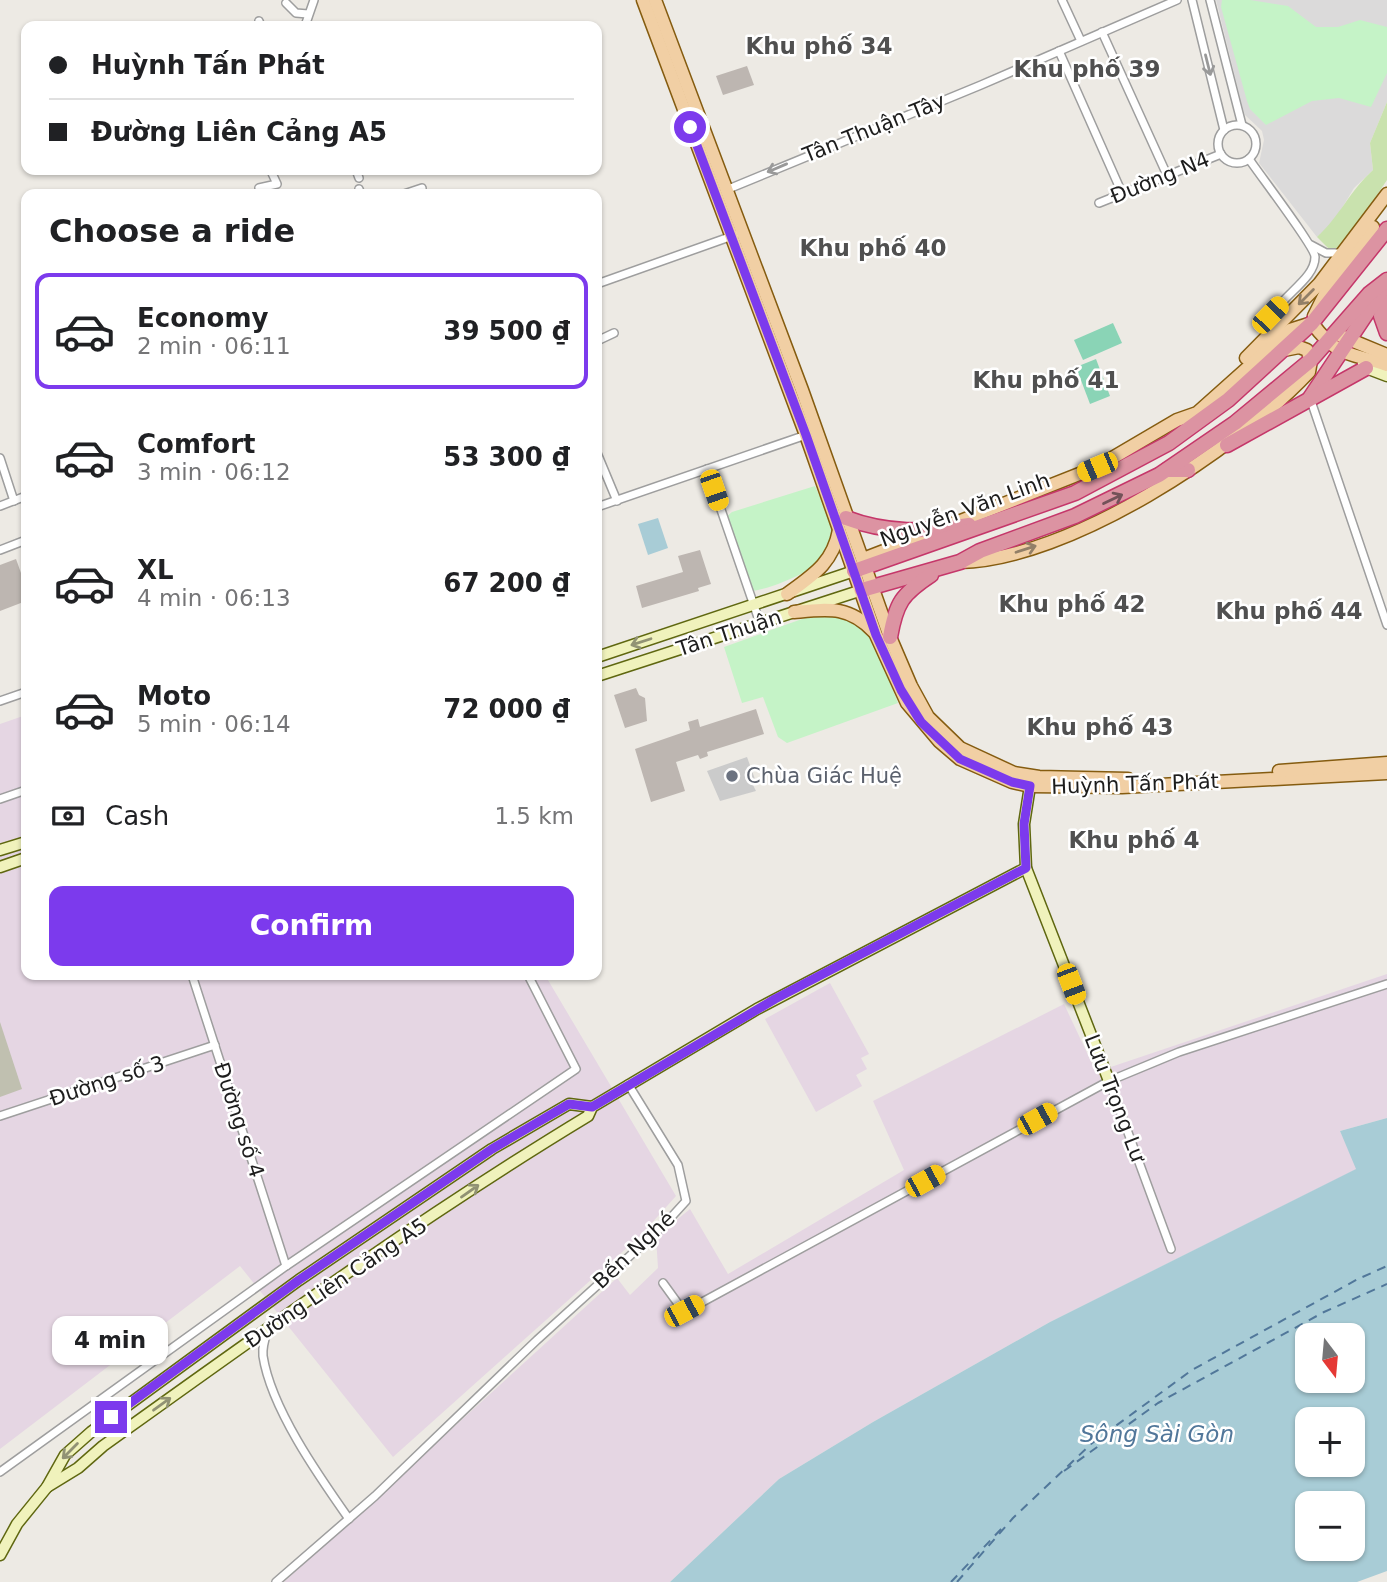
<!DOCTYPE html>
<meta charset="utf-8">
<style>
body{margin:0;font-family:"DejaVu Sans",sans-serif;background:#f2f2f2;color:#202124;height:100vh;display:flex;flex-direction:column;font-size:26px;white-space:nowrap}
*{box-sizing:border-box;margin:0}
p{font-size:23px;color:#757577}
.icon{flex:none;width:38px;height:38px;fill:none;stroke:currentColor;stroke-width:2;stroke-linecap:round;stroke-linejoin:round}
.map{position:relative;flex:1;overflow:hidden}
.details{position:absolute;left:21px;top:189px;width:581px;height:791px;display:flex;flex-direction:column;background:#fff;border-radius:14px;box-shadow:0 2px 5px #0004}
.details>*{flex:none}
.top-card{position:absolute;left:21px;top:21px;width:581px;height:154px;border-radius:14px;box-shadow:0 2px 5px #0004;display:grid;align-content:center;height:154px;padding:0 28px;background:#fff}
.needle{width:46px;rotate:164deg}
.buttons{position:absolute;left:1295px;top:1323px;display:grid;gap:14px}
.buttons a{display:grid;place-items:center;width:70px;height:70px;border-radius:14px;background:#fff;box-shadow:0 2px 5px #0004;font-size:35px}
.end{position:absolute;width:32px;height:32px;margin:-16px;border:9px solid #7c3aed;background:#fff;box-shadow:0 0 0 4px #fff}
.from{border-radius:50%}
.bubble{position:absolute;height:49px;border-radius:14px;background:#fff;box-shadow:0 2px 5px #0004;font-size:23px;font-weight:700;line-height:49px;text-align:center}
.car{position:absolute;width:21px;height:42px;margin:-21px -10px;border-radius:9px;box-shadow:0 0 5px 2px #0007;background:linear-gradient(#f5c518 24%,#345 0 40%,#f5c518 0 76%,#345 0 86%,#f5c518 0)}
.top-card b{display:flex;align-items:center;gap:24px;height:66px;font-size:26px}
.top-card b+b{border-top:2px solid #e0e0e0}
.top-card i{width:18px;height:18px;background:#202124}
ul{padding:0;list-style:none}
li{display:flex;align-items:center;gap:21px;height:116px;margin:0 14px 10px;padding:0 14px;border:4px solid transparent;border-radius:14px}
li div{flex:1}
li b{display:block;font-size:26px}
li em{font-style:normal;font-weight:700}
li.on{border-color:#7c3aed}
li>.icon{width:63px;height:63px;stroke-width:1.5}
h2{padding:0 28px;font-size:32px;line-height:84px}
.pay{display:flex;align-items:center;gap:18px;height:77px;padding:0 28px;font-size:26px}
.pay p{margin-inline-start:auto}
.primary-button{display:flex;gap:14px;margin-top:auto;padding:14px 28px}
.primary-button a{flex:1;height:80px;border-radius:14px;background:#7c3aed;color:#fff;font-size:28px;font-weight:700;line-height:80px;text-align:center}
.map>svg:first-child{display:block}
</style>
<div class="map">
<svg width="1387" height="1582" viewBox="0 0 1387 1582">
<rect width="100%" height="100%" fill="#edeae4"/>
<polygon fill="#dbdada" points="1216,0 1387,0 1387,102 1370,143 1373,170 1354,188 1333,223 1317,237 1259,163 1264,140 1262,131 1245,115 1243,109"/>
<g fill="#e5d6e3">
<polygon points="26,715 26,975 545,975 676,1196 640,1236 393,1457 240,1266 0,1449 0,724"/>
<polygon points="1387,974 1387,1118 1340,1131 1357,1169 1050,1322 873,1422 779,1479 670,1582 284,1582 617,1278 630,1295 658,1268 656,1237 690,1209 728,1274 904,1170 873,1101 1064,1004 1096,1072"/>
<polygon points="830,983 869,1054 861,1058 867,1069 856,1075 862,1086 816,1112 765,1019"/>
</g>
<polygon fill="#cbcbcb" points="747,757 756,782 752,783 756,791 720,801 707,771"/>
<polygon fill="#c0c0b0" points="0,1022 22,1089 0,1097"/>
<path fill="#c9e2ae" d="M1387 102V180L1336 256 1317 237C1340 216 1349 192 1373 170L1370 143Z"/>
<g fill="#c5f3c7">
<polygon points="1222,0 1250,0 1288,6 1316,27 1338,27 1360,20 1387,27 1387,73 1371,107 1339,98 1312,101 1266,125 1250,109 1247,101 1221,7"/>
<path d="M815 486C821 501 834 521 835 537 837 564 774 588 753 591L726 517 732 512Z"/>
<polygon points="816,614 854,619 873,638 898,703 787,743 778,737 763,697 742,703 724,647"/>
</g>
<g fill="#8ad4b6">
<polygon points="1113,323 1122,343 1083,360 1074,340"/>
<polygon points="1096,359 1110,396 1090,404 1076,367"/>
</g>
<g fill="#a8ccd6" fill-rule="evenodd">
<polygon points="658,518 668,548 648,555 638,524"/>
<path d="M1387 1118V1571L1357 1582H670L779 1479 873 1422 1050 1322 1356 1169 1340 1131ZM1307 1335H1353V1381H1307ZM1307 1419H1353V1465H1307ZM1307 1503H1353V1549H1307Z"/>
</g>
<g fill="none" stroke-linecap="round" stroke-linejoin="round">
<g stroke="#51779a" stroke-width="2" stroke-dasharray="9 7" stroke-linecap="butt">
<polyline points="1064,1471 1158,1403 1324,1312 1387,1284"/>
<polyline points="951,1582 1003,1527"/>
<polyline points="957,1582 1013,1518 1091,1444 1192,1370 1358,1279 1387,1266"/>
</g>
</g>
<g fill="#bdb6b1">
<polygon points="747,66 754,85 723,95 716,76"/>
<polygon points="700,550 711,584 698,588 699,591 642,608 636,586 683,572 678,556"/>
<polygon points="16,559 26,587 26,601 0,611 0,565"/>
<polygon points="636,688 639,695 645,698 647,721 625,728 614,695"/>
<polygon points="756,709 764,734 707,752 708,756 700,759 698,755 676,762 685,791 651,802 635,749 690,730 688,722 698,719 700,727"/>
</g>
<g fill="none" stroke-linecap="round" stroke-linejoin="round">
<g stroke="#9e9e9e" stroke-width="10">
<g id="street">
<polyline points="1062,0 1081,41"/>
<polyline points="1192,0 1224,130"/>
<polyline points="1210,0 1242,125"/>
<polyline points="286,3 296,13 308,14"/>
<polyline points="259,21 261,26"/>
<polyline points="305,26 314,0"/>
<polyline points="1102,32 1167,175"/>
<polyline points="1059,51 1122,193"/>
<circle cx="1237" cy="144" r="19"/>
<path d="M1249 159C1259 174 1315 247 1315 257 1315 284 1266 301 1265 337"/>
<polyline points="356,170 359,178"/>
<polyline points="359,189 361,194"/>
<polyline points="726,190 981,85 1177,0"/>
<polyline points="262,194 259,188 277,184 271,171"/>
<polyline points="404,194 422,188"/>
<polyline points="1099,203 1221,154"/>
<polyline points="1311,245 1326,253 1343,253"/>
<polyline points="597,284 735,235"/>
<polyline points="597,341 614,333"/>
<polyline points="1310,398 1387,625"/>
<polyline points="597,453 617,501"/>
<polyline points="0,458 14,501"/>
<polyline points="707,469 760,623"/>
<polyline points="0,506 26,496"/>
<polyline points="597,507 806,435"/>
<polyline points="0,550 26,540"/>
<polyline points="0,701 26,692"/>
<polyline points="0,799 26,790"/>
<polyline points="192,975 286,1266"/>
<polyline points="1109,1081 1171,1249"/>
<polyline points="0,1116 215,1045"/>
<polyline points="663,1283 684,1312 1109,1081 1179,1052 1387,984"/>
<path d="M268 1329C265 1338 262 1346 263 1356 271 1408 318 1475 349 1519"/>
<polyline points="0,1472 286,1266 576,1069 528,975"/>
<polyline points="276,1582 375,1496 537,1340 665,1224 686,1201 678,1165 628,1084"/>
</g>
</g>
<g stroke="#5f6710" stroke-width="13">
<g id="secondary">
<polyline points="1363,364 1366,368 1387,376"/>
<polyline points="597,657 854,571"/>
<polyline points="597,676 862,590"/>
<polyline points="1030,786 1024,824 1026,868 1109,1081"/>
<polyline points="0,850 26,842"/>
<polyline points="0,867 26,858"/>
<path d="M47 1487 78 1468 103 1446C262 1332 421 1217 588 1116L592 1107 757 1009 1026 868"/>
<polyline points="0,1555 17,1524 47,1487 65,1455 91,1432 299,1280 492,1149 569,1104 592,1107"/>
</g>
</g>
<g stroke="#855c10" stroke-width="15">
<g id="primary">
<polyline points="643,0 806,435 876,635 907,703 939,741 960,759 1012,782 1030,786 1122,787 1387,773"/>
<polyline points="655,0 802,390 890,637 911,686 928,717 960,748 1014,773 1039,777 1128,779"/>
<polyline points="1314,316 1327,290 1373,227"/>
<path d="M1312 323C1339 359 1349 352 1387 365"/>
<polyline points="1341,336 1387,355"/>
<polyline points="1246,358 1319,284 1387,194"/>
<polyline points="953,524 1097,467 1177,420 1197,413 1290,330 1312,323"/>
<polyline points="863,559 933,532"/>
<path d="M960 562C1068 560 1236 450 1309 372L1311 360 1307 350 1299 347 1284 350"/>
<path d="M787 594C813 575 833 563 839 530"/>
<path d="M794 612C827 609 849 605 874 632"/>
<polyline points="1279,771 1387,763"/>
</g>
</g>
<g stroke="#c5376a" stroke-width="17">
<g id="highway">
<polyline points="1387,291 1381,316 1387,333"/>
<polyline points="1310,398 1385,286"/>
<polyline points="1227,445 1366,368"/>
<polyline points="1167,470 1188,470"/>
<path d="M846 518C888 534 925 532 969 525"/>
<polyline points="854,571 1075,493 1169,443 1228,400 1312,323 1387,229"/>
<polyline points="862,590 960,562 980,551 1075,516 1159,475 1235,423 1311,360 1369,294 1387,280"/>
<path d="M890 637C896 603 902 594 931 575"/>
</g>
</g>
<use href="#street" stroke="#fff" stroke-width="7"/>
<use href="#secondary" stroke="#f0f2bc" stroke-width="10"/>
<use href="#primary" stroke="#f1cfa4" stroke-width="12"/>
<use href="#highway" stroke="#dc93a2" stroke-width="14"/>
</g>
<defs><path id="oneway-shaft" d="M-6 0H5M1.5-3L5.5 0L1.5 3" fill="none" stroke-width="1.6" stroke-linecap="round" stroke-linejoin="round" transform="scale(1.75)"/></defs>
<g stroke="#999">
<use href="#oneway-shaft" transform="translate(1208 65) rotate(76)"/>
<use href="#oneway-shaft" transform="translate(777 168) rotate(157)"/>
</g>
<g stroke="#927f67">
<use href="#oneway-shaft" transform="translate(1306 297) rotate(135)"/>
<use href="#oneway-shaft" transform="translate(1026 549) rotate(-18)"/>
</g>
<use stroke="#735259" href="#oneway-shaft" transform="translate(1113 499) rotate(-26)"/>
<g stroke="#919274">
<use href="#oneway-shaft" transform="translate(641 642) rotate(162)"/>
<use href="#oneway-shaft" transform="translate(470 1191) rotate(-35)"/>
<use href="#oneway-shaft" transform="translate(162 1404) rotate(-36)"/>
<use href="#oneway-shaft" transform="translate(70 1451) rotate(135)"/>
</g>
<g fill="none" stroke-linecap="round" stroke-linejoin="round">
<polyline stroke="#7c3aed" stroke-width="9" points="111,1417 299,1280 492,1149 569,1104 592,1107 775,999 1026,868 1024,824 1030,786 1012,782 960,759 921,722 901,690 876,635 806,435 690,127"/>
</g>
<circle fill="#6b7280" stroke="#fff" stroke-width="2.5" cx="732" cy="776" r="7"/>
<g text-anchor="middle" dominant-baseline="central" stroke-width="5" stroke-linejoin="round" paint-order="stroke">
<g font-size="21" fill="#1d1d1d" stroke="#fff">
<text transform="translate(874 128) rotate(-22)">Tân Thuận Tây</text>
<text transform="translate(1160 178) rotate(-22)">Đường N4</text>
<text transform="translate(965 510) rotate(-20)">Nguyễn Văn Linh</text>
<text transform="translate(729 633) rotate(-18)">Tân Thuận</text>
<text transform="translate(1135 784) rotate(-2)">Huỳnh Tấn Phát</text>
<text transform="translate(107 1081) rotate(-18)">Đường số 3</text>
<text transform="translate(1115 1098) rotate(69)">Lưu Trọng Lư</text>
<text transform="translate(239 1120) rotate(72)">Đường số 4</text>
<text transform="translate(634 1250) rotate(-43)">Bến Nghé</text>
<text transform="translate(336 1283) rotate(-34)">Đường Liên Cảng A5</text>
</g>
<g font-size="21" fill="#5b616d" stroke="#fff" text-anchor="start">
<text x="746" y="776">Chùa Giác Huệ</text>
</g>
<g font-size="23" font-weight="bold" fill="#505050" stroke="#fff">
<text x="819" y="46">Khu phố 34</text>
<text x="1087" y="69">Khu phố 39</text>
<text x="873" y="248">Khu phố 40</text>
<text x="1046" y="380">Khu phố 41</text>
<text x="1072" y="604">Khu phố 42</text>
<text x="1289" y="611">Khu phố 44</text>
<text x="1100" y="727">Khu phố 43</text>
<text x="1134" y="840">Khu phố 4</text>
</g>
<g font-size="23" font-style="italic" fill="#51779a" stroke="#fff">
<text x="1157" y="1434">Sông Sài Gòn</text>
</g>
</g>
</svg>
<div class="buttons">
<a><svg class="needle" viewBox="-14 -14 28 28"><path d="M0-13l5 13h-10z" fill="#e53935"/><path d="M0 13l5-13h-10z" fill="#757577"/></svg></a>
<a>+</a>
<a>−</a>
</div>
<i class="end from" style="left:690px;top:127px"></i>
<i class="end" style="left:111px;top:1417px"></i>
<div class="bubble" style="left:52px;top:1316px;width:116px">4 min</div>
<i class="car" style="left:1270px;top:315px;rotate:44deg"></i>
<i class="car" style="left:1097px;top:467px;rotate:247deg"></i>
<i class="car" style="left:714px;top:490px;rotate:161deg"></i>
<i class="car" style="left:1071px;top:984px;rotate:159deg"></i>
<i class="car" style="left:1037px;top:1119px;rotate:61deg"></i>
<i class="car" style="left:925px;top:1181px;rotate:61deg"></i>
<i class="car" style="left:684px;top:1311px;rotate:62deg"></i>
<div class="top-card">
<b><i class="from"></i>Huỳnh Tấn Phát</b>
<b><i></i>Đường Liên Cảng A5</b>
</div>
<section class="details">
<h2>Choose a ride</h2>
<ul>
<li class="on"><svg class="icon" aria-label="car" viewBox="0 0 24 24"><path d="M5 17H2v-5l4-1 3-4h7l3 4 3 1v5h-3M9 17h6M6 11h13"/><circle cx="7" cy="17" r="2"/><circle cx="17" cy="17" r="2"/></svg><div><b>Economy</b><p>2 min · 06:11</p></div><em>39 500 ₫</em></li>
<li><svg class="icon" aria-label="car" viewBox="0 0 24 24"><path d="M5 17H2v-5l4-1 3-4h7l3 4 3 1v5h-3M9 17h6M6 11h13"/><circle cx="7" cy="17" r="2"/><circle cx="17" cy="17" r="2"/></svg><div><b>Comfort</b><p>3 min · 06:12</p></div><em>53 300 ₫</em></li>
<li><svg class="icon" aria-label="car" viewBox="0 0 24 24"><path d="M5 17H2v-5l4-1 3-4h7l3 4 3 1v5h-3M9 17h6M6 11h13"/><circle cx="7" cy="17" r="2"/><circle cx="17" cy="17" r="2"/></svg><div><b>XL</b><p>4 min · 06:13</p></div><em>67 200 ₫</em></li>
<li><svg class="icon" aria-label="car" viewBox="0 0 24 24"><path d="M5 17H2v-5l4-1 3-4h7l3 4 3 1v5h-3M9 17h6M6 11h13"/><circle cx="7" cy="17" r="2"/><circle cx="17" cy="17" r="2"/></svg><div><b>Moto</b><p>5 min · 06:14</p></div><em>72 000 ₫</em></li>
</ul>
<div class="pay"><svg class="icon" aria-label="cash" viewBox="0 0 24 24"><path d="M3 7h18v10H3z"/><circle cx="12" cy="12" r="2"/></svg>Cash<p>1.5 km</p></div>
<div class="primary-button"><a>Confirm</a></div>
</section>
</div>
